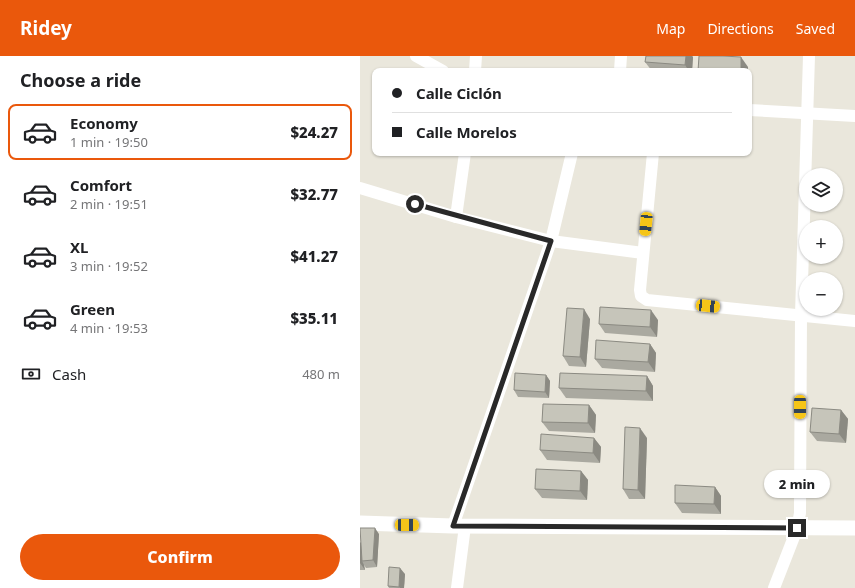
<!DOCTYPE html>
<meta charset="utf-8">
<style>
body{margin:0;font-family:"Noto Sans",sans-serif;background:#f6f6f6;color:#202124;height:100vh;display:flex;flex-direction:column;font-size:15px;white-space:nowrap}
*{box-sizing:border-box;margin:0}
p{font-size:13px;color:#757577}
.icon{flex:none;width:22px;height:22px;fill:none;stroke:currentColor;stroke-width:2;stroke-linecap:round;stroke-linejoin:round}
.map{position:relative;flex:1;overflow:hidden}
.sheet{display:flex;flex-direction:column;background:#fff;width:360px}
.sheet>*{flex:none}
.guide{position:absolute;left:12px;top:12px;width:380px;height:88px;border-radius:8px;box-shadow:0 1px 3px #0004;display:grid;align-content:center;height:88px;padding:0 20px;background:#fff}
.tools{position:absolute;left:439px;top:112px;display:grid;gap:8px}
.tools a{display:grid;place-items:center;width:44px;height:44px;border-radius:50%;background:#fff;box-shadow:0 1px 3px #0004;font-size:20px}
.end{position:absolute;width:18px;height:18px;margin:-9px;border:5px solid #292929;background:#fff;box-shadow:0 0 0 2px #fff}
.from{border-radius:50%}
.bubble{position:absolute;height:28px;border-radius:14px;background:#fff;box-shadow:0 1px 3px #0004;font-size:13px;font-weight:800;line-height:28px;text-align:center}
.car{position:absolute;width:12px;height:24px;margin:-12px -6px;border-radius:5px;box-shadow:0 0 3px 1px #0007;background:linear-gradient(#f5c518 24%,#345 0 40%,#f5c518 0 76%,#345 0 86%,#f5c518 0)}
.guide b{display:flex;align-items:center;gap:14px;height:38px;font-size:15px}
.guide b+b{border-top:1px solid #e0e0e0}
.guide i{width:10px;height:10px;background:#202124}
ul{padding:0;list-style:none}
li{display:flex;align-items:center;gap:12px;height:56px;margin:0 8px 6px;padding:0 12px;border:2px solid transparent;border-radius:8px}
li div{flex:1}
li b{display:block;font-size:15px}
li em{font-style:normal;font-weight:800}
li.active{border-color:#ea580c}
li>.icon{width:36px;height:36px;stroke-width:1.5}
h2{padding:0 20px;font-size:18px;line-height:48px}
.pay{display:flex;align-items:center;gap:10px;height:44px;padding:0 20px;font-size:15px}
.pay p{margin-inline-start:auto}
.primary-button{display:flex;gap:8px;margin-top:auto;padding:8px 20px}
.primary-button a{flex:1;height:46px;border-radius:24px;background:#ea580c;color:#fff;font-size:16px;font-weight:800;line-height:46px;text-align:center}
header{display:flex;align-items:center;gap:24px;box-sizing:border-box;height:56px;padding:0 20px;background:#ea580c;color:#fff}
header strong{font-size:19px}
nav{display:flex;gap:22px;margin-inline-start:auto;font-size:14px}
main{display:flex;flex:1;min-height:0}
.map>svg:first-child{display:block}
</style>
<header>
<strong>Ridey</strong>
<nav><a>Map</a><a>Directions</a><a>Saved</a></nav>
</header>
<main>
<section class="sheet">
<h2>Choose a ride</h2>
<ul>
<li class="active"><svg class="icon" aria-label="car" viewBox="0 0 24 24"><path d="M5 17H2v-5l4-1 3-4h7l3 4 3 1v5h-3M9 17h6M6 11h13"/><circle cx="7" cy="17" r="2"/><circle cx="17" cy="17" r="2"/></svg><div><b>Economy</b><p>1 min · 19:50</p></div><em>$24.27</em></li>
<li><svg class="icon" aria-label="car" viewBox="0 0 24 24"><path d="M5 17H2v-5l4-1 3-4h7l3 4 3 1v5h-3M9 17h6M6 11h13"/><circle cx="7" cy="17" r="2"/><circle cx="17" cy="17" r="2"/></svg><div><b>Comfort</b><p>2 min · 19:51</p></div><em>$32.77</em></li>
<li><svg class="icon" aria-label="car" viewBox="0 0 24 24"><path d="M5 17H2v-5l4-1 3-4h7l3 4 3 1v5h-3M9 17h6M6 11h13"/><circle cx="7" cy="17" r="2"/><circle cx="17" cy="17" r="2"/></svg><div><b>XL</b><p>3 min · 19:52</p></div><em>$41.27</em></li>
<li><svg class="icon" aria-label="car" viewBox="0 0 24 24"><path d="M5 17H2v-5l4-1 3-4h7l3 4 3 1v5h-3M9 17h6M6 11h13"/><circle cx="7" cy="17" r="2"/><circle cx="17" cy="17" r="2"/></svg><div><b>Green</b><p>4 min · 19:53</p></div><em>$35.11</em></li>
</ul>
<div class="pay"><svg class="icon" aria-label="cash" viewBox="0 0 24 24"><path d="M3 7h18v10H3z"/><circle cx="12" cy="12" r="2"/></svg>Cash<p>480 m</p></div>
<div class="primary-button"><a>Confirm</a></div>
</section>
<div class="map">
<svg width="495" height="532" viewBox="0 0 495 532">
<rect width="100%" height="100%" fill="#eae7dc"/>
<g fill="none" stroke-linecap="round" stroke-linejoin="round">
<g stroke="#fff" stroke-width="12">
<polyline points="56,0 83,15"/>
<polyline points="115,15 116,0"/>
<polyline points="260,15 261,0"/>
<polyline points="389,54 495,60"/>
<polyline points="293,97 280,234 281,240 287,244 495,265"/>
<polyline points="0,132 96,161 191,185 283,197"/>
<polyline points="96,161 105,97"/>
<polyline points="93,470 191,185 212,97"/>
<polyline points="97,532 105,470"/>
<polyline points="414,532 437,473 440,457 441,259 449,0"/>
</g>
<polyline stroke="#fff" stroke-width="15" points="0,467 93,470 495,472"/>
</g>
<g fill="#aaa9a0">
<polygon points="286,0 332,0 333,1 332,15 292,15 285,6"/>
<polygon points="230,263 226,311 209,310 203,300"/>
<polygon points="298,264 297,281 245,277 239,268"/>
<polygon points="290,288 296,297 295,316 242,312 235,303"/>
<polygon points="186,319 190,325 189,342 158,341 154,334"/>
<polygon points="287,320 293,330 293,345 206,342 199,332"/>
<polygon points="229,349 236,359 235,377 189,375 182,366"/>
<polygon points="481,354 488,363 486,387 457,385 450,376"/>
<polygon points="234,382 241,391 240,407 187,404 180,394"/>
<polygon points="287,382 285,443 269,443 263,433"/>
<polygon points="221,415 228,424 227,444 182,442 175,433"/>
<polygon points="355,431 361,440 361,458 322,457 315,447"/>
<polygon points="19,478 17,511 6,512 4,509 5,514 0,514 0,486 1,487"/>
<polygon points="45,518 44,532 29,532 28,530"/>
</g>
<g fill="#8b8a82">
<polygon points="326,0 332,0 333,1 332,15 329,15 325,9"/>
<polygon points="381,1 388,11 388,15 381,15"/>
<polygon points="224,253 230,263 226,311 220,301"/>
<polygon points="291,254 298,264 297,281 290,271"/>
<polygon points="290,288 296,297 295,316 288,306"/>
<polygon points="186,319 190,325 189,342 185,336"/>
<polygon points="287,320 293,330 293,345 286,335"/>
<polygon points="229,349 236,359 235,377 228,367"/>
<polygon points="481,354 488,363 486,387 479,378"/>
<polygon points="280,372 287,382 285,443 278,434"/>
<polygon points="234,382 241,391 240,407 233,397"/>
<polygon points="221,415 228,424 227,444 220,435"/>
<polygon points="355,431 361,440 361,458 354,448"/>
<polygon points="15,472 19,478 17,511 13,504"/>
<polygon points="0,486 3,490 2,505 4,509 5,514 0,507"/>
<polygon points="40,512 45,518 44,532 40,532 39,531"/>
</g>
<g fill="#c6c5ba" stroke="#8b8a82">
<polygon points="286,0 326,0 325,9 285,6"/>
<polygon points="339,0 363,0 381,1 381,15 338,15"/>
<polygon points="240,251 291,254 290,271 239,268"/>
<polygon points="207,252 224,253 220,301 203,300"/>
<polygon points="236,284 290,288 288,306 235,303"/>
<polygon points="155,317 186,319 185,336 154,334"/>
<polygon points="200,317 287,320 286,335 199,332"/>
<polygon points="183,348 229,349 228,367 182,366"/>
<polygon points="452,352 481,354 479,378 450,376"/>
<polygon points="265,371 280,372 278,434 263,433"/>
<polygon points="181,378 234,382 233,397 180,394"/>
<polygon points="176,413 221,415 220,435 175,433"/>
<polygon points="315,429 355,431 354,448 315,447"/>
<polygon points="0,472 15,472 13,504 2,505"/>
<polygon points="29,511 40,512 39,531 28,530"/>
</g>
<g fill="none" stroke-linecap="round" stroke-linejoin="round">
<polyline stroke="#292929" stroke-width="5" points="55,148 191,185 93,470 437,472"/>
</g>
</svg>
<div class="tools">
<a><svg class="icon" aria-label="layers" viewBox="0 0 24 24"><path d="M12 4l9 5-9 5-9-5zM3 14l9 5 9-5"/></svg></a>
<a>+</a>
<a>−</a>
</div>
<i class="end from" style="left:55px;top:148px"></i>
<i class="end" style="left:437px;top:472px"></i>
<div class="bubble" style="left:404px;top:414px;width:66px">2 min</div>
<i class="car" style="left:286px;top:168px;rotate:186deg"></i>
<i class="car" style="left:348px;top:250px;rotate:96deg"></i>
<i class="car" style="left:440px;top:351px;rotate:180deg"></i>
<i class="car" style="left:47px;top:469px;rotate:91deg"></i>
<div class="guide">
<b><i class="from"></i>Calle Ciclón</b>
<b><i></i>Calle Morelos</b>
</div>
</div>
</main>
